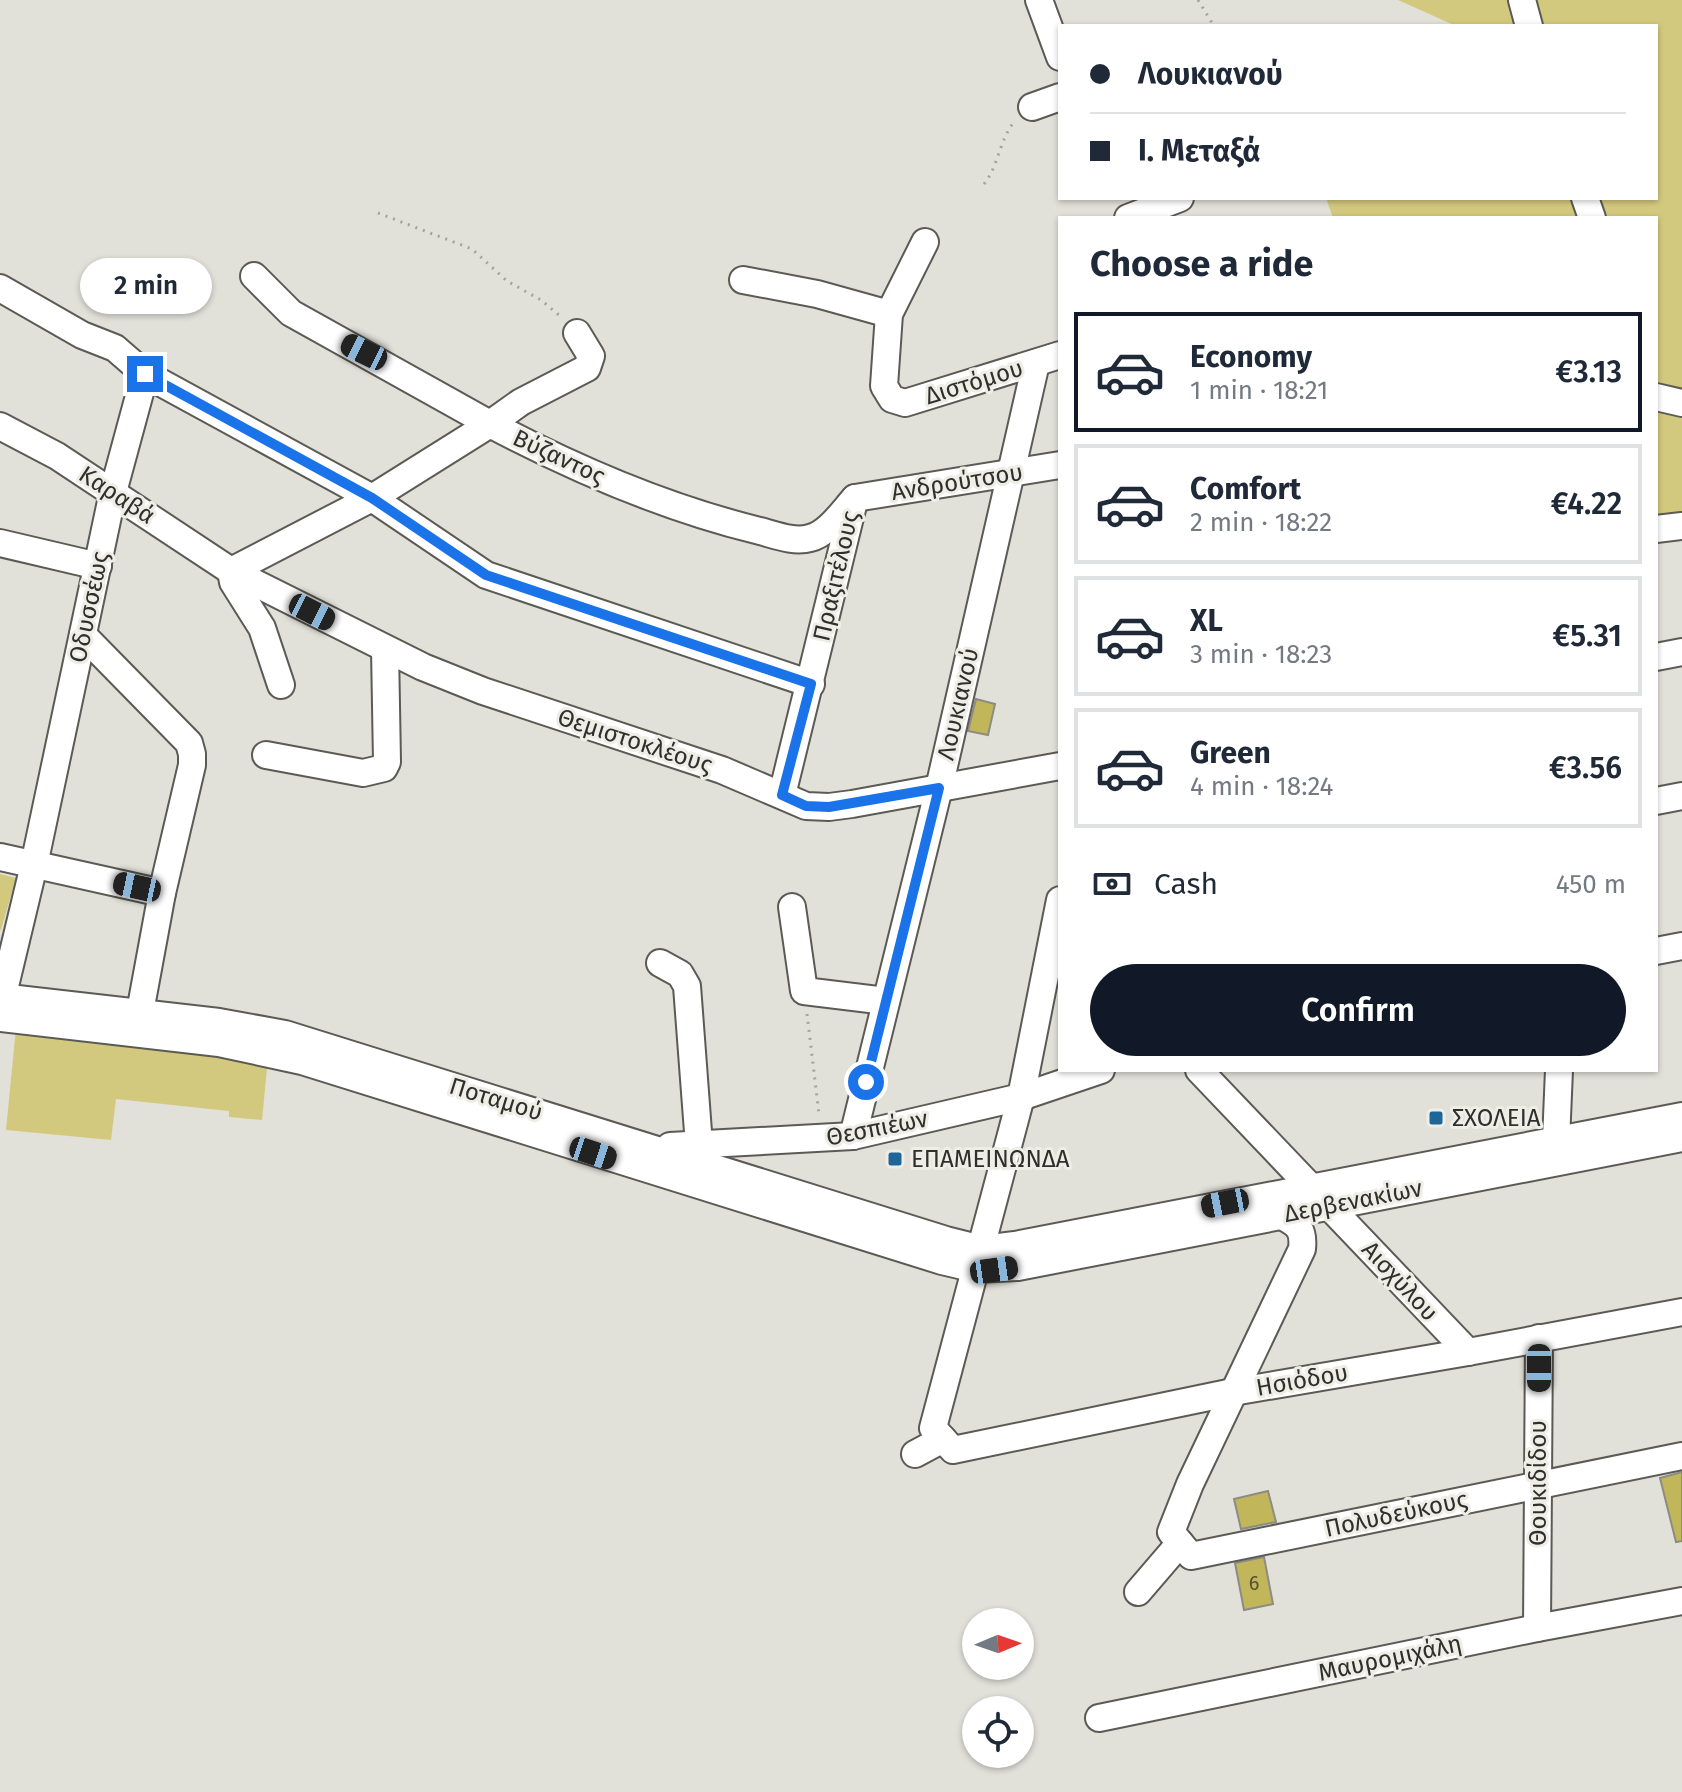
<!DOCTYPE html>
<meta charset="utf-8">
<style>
body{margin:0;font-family:"Fira Sans",sans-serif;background:#f6f6f7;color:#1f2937;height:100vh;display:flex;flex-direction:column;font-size:30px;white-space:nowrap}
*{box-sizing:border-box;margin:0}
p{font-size:26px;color:#747a83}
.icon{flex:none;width:44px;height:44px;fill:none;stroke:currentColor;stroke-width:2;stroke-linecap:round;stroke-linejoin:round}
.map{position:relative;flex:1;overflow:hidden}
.details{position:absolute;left:1058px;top:216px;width:600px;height:856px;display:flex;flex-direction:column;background:#fff;border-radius:0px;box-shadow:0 2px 6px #0004}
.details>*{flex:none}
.hud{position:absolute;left:1058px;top:24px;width:600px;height:176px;border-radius:0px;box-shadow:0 2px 6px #0004;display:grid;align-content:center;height:176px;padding:0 32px;background:#fff}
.needle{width:52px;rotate:88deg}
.fabs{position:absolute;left:962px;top:1608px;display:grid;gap:16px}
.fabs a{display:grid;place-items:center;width:72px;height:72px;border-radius:50%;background:#fff;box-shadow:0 2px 6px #0004;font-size:40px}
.end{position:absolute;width:36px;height:36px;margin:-18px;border:10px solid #1a73e8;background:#fff;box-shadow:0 0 0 4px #fff}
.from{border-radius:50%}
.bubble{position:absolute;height:56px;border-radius:28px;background:#fff;box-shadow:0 2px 6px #0004;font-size:26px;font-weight:600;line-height:56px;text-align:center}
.car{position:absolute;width:24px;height:48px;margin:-24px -12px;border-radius:10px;box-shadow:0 0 6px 2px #0007;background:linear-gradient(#222 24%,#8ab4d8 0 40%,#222 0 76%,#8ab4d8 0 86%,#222 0)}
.hud b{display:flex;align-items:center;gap:28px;height:76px;font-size:30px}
.hud b+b{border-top:2px solid #e0e1e3}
.hud i{width:20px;height:20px;background:#1f2937}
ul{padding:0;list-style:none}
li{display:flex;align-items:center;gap:24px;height:120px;margin:0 16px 12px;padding:0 16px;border:4px solid #e0e1e3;border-radius:0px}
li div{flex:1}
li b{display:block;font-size:30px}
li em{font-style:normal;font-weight:600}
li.current{border-color:#111827}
li>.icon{width:72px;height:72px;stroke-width:1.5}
h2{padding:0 32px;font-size:36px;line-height:96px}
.pay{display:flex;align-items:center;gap:20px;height:88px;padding:0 32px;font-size:30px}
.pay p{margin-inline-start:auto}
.action{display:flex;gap:16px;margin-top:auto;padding:16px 32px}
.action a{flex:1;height:92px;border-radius:48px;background:#111827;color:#fff;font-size:32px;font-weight:600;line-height:92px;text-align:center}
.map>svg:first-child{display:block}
</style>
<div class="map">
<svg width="1682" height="1792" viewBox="0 0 1682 1792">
<rect width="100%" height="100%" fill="#e1e0d9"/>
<g fill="#d3c97e">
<polygon points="1398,0 1682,0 1682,392 1656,384 1656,218 1594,218 1587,198 1656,198 1656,26 1456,26"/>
<polygon points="1326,198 1578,198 1584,218 1333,218"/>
<polygon points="1656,404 1682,410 1682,513 1656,516"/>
<polygon points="0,874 16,878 1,930 0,930"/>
<polygon points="16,1028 268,1058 262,1120 229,1117 229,1111 116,1099 111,1140 6,1130"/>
</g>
<g fill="#c2b65a" stroke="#8c8c85" stroke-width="2">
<polygon points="976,699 995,704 988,735 968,731"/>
<polygon points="1682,1472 1682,1541 1676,1542 1660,1478"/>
<polygon points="1268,1491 1276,1522 1241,1529 1234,1499"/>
<polygon points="1264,1557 1273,1604 1244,1610 1235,1563"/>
</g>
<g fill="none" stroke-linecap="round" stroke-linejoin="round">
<g stroke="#5b5a54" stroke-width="30">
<g id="minor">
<polyline points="1039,0 1060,57"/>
<polyline points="1522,0 1529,26"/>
<polyline points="1032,107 1060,97"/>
<polyline points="1585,198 1592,218"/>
<polyline points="1128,218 1180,198"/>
<polyline points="925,242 889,314 884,386 892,399 905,403 1060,355"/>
<polyline points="254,276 291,313 490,424 521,402 587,368 591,356 577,333"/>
<polyline points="743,280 817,294 889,314"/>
<polyline points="0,288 82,335 115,348 145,374 372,498 486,575 811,684"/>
<polyline points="1656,397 1682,403"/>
<polyline points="0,426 57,456 231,571 423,667 483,691 722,770 806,806 829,807 852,804 1060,766"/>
<polyline points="855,498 1060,465"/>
<polyline points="1656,529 1682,526"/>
<polyline points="0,543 98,566"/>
<path d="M231 571 372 498 490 424C575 469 663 507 756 530 773 534 793 543 810 538 828 534 843 511 855 498"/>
<polyline points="231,571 233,582 262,628 281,685"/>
<polyline points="83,635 189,743 192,754 192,765 162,893 140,1012"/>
<polyline points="1656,657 1682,652"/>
<polyline points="266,755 363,773 384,768 387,762 385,649"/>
<polyline points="782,795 854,501"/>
<polyline points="1656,801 1682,796"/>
<polyline points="0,857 162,893"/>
<polyline points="1060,900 1021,1097 933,1428 953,1450 1233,1392 1468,1352 1682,1312"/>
<polyline points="792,907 804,991 886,1001"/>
<polyline points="1656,951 1682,946"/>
<polyline points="660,963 680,974 687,986 699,1145"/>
<polyline points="0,997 219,1022 285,1034 946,1240 982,1249 1015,1245 1682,1116"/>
<polyline points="0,1007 34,865 113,492 145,374"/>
<polyline points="0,1018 219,1043 302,1061 942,1261 976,1269 1018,1267 1682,1138"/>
<polyline points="1199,1070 1468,1352"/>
<polyline points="853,1136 939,788 1036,363"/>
<polyline points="1556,1141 1559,1070"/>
<polyline points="670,1146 853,1136 1021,1097 1101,1070"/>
<path d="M1282 1216C1299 1225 1304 1230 1302 1249L1190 1484 1171 1532 1191 1556 1682 1456"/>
<polyline points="915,1454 943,1439"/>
<polyline points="1138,1592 1180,1543"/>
<polyline points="1537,1628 1539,1338"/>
<polyline points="1099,1718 1537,1628 1682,1601"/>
</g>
</g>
<g stroke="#a4a39e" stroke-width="3" stroke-dasharray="2 6" stroke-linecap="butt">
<polyline points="1198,0 1214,26"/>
<path d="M984 184C999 165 999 141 1014 122"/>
<polyline points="378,213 472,249 507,281 541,300 560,316"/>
<polyline points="807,1014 819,1114"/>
</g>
<use href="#minor" stroke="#fff" stroke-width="26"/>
</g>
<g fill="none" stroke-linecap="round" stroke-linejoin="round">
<polyline stroke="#1a73e8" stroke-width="10" points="145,374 372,498 486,575 811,684 782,795 806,806 829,807 939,788 866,1082"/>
</g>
<g fill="#1e669a" stroke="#eeede6" stroke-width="3">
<rect x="1428" y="1110" width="16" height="16" rx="4"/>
<rect x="887" y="1151" width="16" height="16" rx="4"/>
</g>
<g text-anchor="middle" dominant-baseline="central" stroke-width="6" stroke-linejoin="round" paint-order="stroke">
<g font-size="20" fill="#545138">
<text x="1254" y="1583">6</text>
</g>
<g font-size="24" fill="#2f2f2c" stroke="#eeede6">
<text transform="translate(974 382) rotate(-17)">Διστόμου</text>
<text transform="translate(559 457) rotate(25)">Βύζαντος</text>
<text transform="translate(957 482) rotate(-9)">Ανδρούτσου</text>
<text transform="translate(117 495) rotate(33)">Καραβά</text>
<text transform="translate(836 576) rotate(-77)">Πραξιτέλους</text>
<text transform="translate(89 607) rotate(-78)">Οδυσσέως</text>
<text transform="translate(958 704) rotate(-77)">Λουκιανού</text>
<text transform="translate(635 741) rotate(18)">Θεμιστοκλέους</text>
<text transform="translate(496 1099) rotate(17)">Ποταμού</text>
<text transform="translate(877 1128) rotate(-11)">Θεσπιέων</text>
<text transform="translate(1353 1201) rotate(-11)">Δερβενακίων</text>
<text transform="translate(1400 1281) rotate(47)">Αισχύλου</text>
<text transform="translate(1302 1380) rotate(-10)">Ησιόδου</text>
<text transform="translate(1538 1483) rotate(-90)">Θουκιδίδου</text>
<text transform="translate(1396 1514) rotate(-12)">Πολυδεύκους</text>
<text transform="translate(1390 1658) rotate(-12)">Μαυρομιχάλη</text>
</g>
<g font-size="24" fill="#2f2f2c" stroke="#eeede6" text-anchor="start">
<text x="1452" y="1118">ΣΧΟΛΕΙΑ</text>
<text x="911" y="1159">ΕΠΑΜΕΙΝΩΝΔΑ</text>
</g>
</g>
</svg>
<div class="fabs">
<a><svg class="needle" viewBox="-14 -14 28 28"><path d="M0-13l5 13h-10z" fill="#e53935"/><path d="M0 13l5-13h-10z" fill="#747a83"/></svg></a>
<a><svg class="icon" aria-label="locate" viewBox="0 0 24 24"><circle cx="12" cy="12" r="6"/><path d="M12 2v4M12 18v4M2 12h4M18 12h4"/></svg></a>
</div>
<i class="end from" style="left:866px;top:1082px"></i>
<i class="end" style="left:145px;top:374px"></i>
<div class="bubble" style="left:80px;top:258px;width:132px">2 min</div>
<i class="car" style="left:364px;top:352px;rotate:296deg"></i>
<i class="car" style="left:312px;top:612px;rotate:117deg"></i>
<i class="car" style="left:137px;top:887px;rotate:282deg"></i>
<i class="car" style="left:593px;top:1153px;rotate:108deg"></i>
<i class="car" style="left:1225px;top:1203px;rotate:259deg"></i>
<i class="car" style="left:994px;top:1270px;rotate:82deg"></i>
<i class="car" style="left:1539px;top:1368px;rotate:180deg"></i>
<div class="hud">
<b><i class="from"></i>Λουκιανού</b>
<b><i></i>Ι. Μεταξά</b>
</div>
<section class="details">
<h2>Choose a ride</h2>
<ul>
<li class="current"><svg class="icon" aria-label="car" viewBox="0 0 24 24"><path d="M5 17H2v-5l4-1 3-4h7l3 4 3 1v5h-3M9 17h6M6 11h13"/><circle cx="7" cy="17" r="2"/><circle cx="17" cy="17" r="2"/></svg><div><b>Economy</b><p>1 min · 18:21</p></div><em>€3.13</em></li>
<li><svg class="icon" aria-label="car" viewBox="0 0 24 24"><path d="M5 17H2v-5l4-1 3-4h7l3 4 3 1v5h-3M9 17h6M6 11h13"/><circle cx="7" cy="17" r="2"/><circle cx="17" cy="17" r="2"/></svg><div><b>Comfort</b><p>2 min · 18:22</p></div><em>€4.22</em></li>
<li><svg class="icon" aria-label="car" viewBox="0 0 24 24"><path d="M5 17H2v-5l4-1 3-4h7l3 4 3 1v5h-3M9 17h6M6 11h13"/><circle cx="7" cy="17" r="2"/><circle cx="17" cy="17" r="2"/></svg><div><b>XL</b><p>3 min · 18:23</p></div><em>€5.31</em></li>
<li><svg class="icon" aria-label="car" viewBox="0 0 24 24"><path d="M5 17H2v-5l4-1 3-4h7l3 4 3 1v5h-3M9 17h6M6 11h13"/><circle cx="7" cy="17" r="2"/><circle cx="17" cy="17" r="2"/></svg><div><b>Green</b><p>4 min · 18:24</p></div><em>€3.56</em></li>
</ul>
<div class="pay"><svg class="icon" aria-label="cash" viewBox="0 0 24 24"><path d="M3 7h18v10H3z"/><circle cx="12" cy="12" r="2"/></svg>Cash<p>450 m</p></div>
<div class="action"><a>Confirm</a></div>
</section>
</div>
